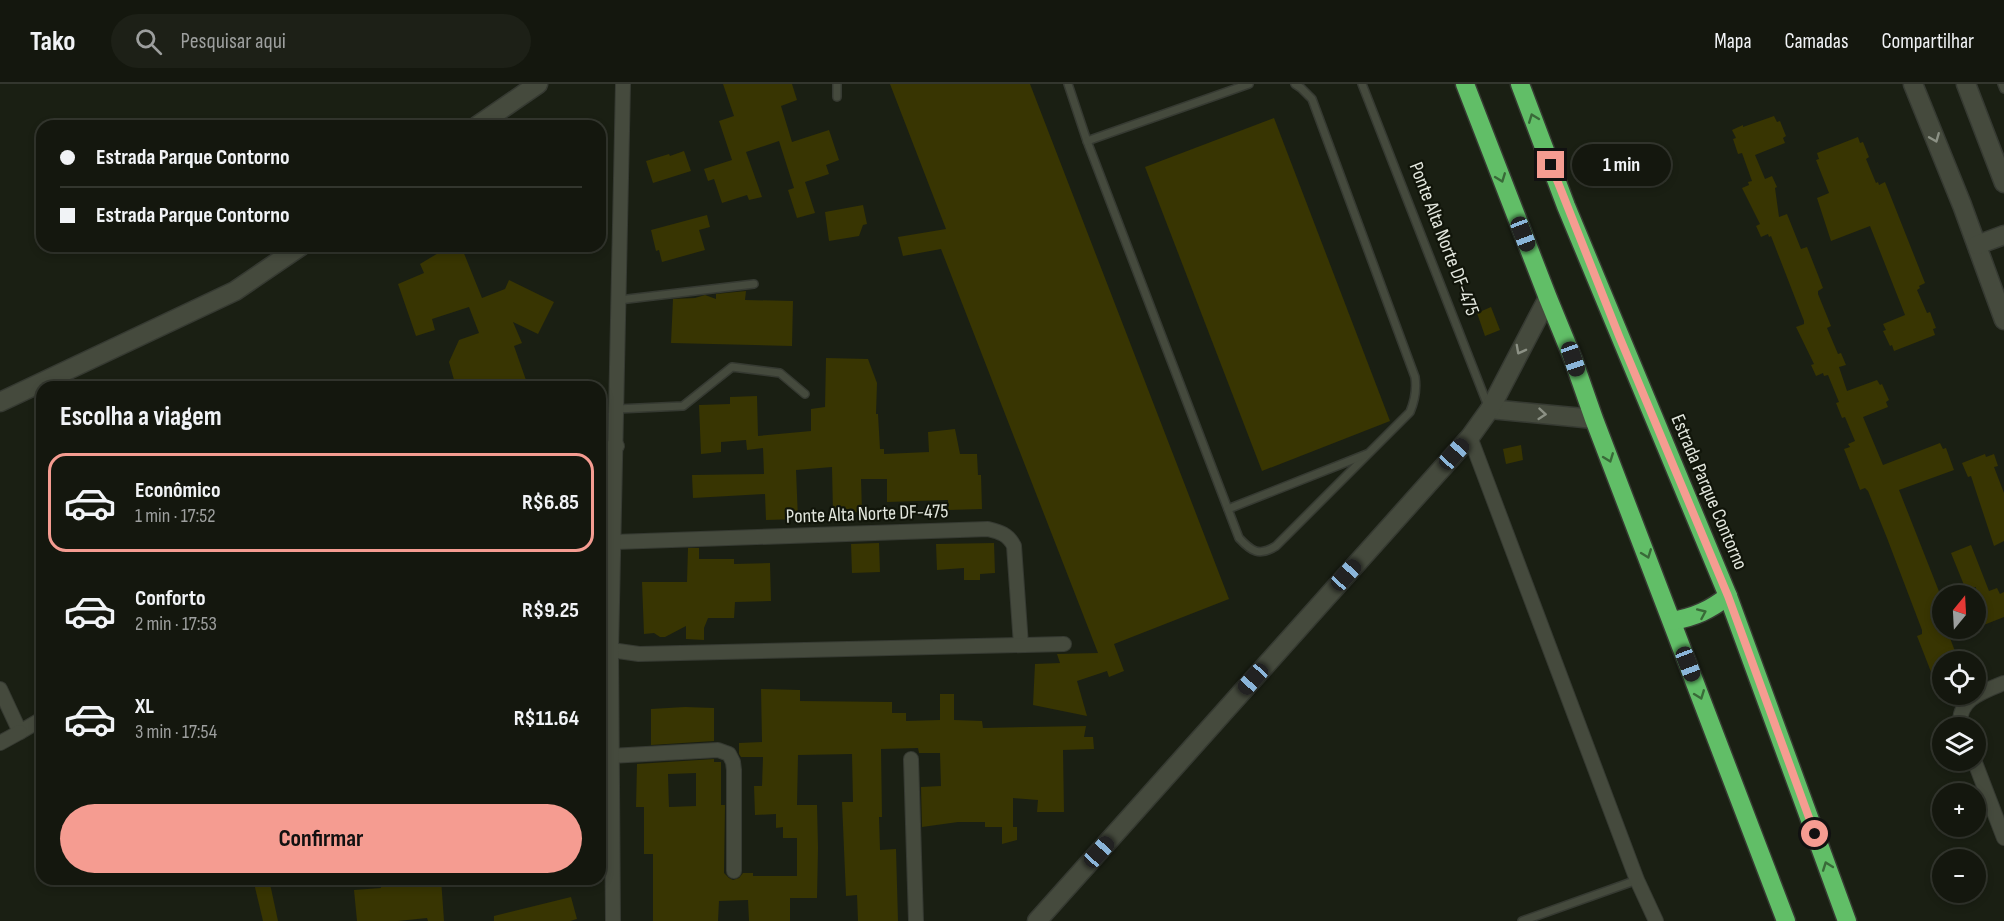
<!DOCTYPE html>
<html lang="pt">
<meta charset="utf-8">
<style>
body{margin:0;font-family:"Sofia Sans Condensed",sans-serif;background:#1d2017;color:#f1f3f6;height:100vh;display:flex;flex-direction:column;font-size:22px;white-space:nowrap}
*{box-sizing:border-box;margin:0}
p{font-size:20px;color:#9d9f9e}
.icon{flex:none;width:33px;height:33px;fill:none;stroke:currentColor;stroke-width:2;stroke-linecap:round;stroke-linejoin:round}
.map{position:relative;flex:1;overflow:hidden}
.panel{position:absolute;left:36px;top:297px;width:570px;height:504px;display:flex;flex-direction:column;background:#14170e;border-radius:18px;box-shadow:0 3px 9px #0003,0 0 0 2px #33362e}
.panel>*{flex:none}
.banner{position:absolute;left:36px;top:36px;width:570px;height:132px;border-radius:18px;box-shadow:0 3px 9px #0003,0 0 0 2px #33362e;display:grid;align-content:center;height:132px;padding:0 24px;background:#14170e}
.needle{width:39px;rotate:18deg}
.buttons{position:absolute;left:1932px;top:501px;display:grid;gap:12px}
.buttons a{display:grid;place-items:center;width:54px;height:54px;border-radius:50%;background:#14170e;box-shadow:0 3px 9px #0003,0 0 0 2px #33362e;font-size:30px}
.end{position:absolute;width:27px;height:27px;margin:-14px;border:8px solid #f59c91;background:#111;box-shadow:0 0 0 3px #111}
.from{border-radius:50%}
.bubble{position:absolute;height:42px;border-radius:21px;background:#14170e;box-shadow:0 3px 9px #0003,0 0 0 2px #33362e;font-size:20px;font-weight:700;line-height:42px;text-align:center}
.car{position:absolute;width:18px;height:36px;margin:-18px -9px;border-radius:8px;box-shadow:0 0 4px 2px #0007;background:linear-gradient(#222 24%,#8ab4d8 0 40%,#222 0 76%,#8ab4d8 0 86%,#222 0)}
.banner b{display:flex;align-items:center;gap:21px;height:57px;font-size:22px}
.banner b+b{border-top:2px solid #33362e}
.banner i{width:15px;height:15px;background:#f1f3f6}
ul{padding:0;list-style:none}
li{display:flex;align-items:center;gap:18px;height:99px;margin:0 12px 9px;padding:0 12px;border:3px solid transparent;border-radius:18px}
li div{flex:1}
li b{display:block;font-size:22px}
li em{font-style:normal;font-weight:700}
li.current{border-color:#f59c91}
li>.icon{width:54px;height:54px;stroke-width:1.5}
h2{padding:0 24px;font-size:27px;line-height:72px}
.cta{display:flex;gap:12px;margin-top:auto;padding:12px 24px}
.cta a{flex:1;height:69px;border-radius:36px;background:#f59c91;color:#111;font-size:24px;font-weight:700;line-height:69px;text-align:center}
header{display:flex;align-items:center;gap:36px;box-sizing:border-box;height:84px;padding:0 30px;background:#14170e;border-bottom:2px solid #33362e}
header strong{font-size:28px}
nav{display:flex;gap:33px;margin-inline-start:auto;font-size:21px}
.search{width:420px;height:54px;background:#1d2017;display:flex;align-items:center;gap:15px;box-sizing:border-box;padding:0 21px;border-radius:33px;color:#9d9f9e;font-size:22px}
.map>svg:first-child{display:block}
</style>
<header>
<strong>Tako</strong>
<div class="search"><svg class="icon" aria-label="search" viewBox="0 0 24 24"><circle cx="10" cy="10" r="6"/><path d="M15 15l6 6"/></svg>Pesquisar aqui</div>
<nav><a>Mapa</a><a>Camadas</a><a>Compartilhar</a></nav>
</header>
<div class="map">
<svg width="2004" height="837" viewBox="0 0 2004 837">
<rect width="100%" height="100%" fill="#1a1f13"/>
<g fill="#383502" fill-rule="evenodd">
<polygon points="723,0 792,0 797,16 781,22 792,58 829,46 839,76 826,81 829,90 805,98 815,129 797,134 788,106 794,104 779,57 746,68 762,113 749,116 747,111 722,119 714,95 708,97 704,85 732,76 719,37 734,32"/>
<polygon points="890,0 1030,0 1229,515 1114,560 1124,587 1109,593 1107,587 1077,597 1087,632 1033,621 1035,580 1060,579 1057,570 1098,569 941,165 903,172 898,153 946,145"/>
<polygon points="1774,32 1777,38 1780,37 1786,52 1783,54 1785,59 1755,71 1765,95 1772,92 1777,103 1775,104 1779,133 1787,130 1801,165 1807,163 1818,191 1823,204 1818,207 1818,210 1831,242 1827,244 1838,270 1841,269 1846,281 1839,283 1847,307 1877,296 1880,301 1882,300 1889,316 1886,318 1888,323 1863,333 1883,381 1940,359 1943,365 1946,364 1954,386 1899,406 1942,515 1937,517 1942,533 1942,544 1972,544 1950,554 1959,578 1942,578 1942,589 1933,593 1917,552 1922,550 1922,546 1887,454 1868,407 1865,404 1860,406 1844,365 1850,363 1848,360 1855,357 1845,333 1842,334 1836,319 1839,318 1828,291 1824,292 1823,289 1816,292 1811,281 1814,280 1796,243 1804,240 1804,237 1771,152 1769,153 1768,150 1761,153 1756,142 1760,140 1742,104 1749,101 1748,98 1752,97 1742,69 1738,70 1733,55 1736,54 1732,46 1743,41 1743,43"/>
<polygon points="1274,34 1390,337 1262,387 1145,83"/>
<polygon points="1858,53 1860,59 1863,58 1869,73 1866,75 1876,99 1878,98 1879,101 1885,98 1925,199 1919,202 1920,204 1917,206 1927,229 1930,228 1936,244 1933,245 1935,251 1894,267 1892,261 1890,262 1883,247 1886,246 1883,240 1905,231 1870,142 1831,157 1817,114 1829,109 1816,76 1819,75 1817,69"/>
<polygon points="684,67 691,87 653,99 646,77 669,70 670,72"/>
<polygon points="863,121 867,140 863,141 859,152 829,157 825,128"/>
<polygon points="707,131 710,143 699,146 705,166 662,178 659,166 656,167 651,146"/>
<polygon points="450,162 461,162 482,214 505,205 509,196 554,218 538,250 513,238 522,259 514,262 527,299 516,303 456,303 449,278 459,256 479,249 469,223 432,235 435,246 416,252 398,200 424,189 420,180"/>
<polygon points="746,207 745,216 793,217 792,262 671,259 673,215 695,214 705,211 716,215 716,210"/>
<polygon points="1491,223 1500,246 1485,252 1477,229"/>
<polygon points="826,274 868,275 877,299 876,330 878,330 880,365 884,365 884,370 929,368 928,348 955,345 960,370 977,370 978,391 981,391 982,425 948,426 948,416 887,418 887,395 861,395 862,428 833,429 832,383 796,386 798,435 766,436 765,410 693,414 692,391 764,390 763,364 747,366 746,356 721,358 721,368 701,370 699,321 730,320 730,313 757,312 758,352 811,347 811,325 825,323"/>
<polygon points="1521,361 1523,376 1506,380 1503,365"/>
<polygon points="1985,370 1986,373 1994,370 1998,382 1994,383 2004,409 2004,457 1994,462 1971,392 1968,393 1962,379"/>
<polygon points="879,459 880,488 852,489 851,460"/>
<polygon points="994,459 995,489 980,490 980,496 964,496 964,484 937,486 936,460"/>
<polygon points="1971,461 1989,507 1997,504 2000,510 2004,508 2004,533 1976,544 1976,503 1966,506 1951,469"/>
<polygon points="688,464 699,464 699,475 734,475 734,480 770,479 771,517 735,518 734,534 708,534 704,544 704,556 686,555 686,542 665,553 660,553 654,549 644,550 642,498 687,498"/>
<path d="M761 605 800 606V617L892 618V629H906V637L940 636V610H954V636L982 637 983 644 1086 642 1084 653H1093L1094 665 1063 666 1064 728H1037L1038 716 1013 714V743H1017V756L1002 760V743H985V738H958L922 743 921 703 941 702 940 669H919L918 664 881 665 882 733H879L880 766 896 765 898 837H858L857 811 846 812 842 718H853L852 670 798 671 797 721H817L818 764 817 814H790V837H749L748 816 719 817 718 837H653V770H644V723H636L637 680 714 675V678H721V721H725L724 789 729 794 733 796 739 794 743 789H753V792H797V754H783V743L776 744V730L755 731 754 702H762L763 673H741L739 670V659L762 658ZM696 689V722L669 723 668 690Z"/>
<polygon points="685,623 714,624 714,657 651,661 651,625"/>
<polygon points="253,795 269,795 278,837 263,837"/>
<polygon points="380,795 441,795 444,837 428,837 427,834 398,837 357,837 354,806 381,804"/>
<polygon points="571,813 577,835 570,837 494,837 494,832"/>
</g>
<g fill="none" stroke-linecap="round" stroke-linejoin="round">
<g stroke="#363a32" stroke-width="10">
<g id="lane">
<polyline points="837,0 837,13"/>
<path d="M1068 0 1087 57 1239 454C1251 467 1259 473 1276 462L1410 328C1415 316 1417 306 1415 293L1312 15 1301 4 1295 0"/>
<polyline points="1362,0 1488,322"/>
<polyline points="2002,0 2004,5"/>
<polyline points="1087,57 1249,0"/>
<polyline points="619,216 754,200"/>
<polyline points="617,325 683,322 732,283 780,289 805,310"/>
<polyline points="1228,425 1367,370"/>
<polyline points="1522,837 1637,796"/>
</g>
</g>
<g stroke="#363a32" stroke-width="16">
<g id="street">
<polyline points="1470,353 1637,796 1656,837"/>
<polyline points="600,367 617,362"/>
<path d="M615 458 988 445C1000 448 1008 450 1014 462L1021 561"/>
<polyline points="611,566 639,570 1064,560"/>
<polyline points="0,605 20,648 42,635"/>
<path d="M1961 644C1955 616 1984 607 2004 599"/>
<polyline points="0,659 20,648"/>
<polyline points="610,672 718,666 729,670 733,678 734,686 734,787"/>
<polyline points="911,675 916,837"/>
<polyline points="1974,676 2004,754"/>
<polyline points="613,837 611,566 623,0"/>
</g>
</g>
<g stroke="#363a32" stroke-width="21">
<g id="secondary">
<polyline points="1913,0 1962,121 2004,236"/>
<polyline points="1966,0 2004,99"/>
<polyline points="477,42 538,0"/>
<polyline points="1977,161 2004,151"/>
<polyline points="0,318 235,207 301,162"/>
<polyline points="1490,325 1594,335"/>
<polyline points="1037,837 1470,353 1490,325 1548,214"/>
</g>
</g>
<g stroke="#363a32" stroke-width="21">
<g id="highway">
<polyline points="1465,0 1548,214 1573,275 1594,335 1786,837"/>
<polyline points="1520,0 1566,122 1728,512 1847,837"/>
<path d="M1672 537C1695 533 1710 526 1728 512"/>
</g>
</g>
<use href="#lane" stroke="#454a3d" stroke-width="7"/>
<use href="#street" stroke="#454a3d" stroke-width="14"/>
<use href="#secondary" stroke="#454a3d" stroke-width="18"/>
<use href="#highway" stroke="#61be67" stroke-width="18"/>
</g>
<defs><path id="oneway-chevron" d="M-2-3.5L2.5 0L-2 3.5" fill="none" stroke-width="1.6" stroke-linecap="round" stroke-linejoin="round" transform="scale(1.5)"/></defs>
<g stroke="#396a38">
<use href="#oneway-chevron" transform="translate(1533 34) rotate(-111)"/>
<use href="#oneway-chevron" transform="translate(1501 94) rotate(69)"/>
<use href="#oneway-chevron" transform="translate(1609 374) rotate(69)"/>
<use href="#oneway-chevron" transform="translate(1647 470) rotate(69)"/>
<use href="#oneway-chevron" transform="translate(1702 529) rotate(-24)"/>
<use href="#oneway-chevron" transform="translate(1700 611) rotate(69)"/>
<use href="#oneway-chevron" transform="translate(1827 782) rotate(-110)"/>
</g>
<g stroke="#8c9185">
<use href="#oneway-chevron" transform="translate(1935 54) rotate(68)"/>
<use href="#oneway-chevron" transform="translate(1520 266) rotate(118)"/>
<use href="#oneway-chevron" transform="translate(1542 330) rotate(5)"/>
</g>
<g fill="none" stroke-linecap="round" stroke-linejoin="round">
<polyline stroke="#f59c91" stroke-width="8" points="1551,81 1619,252 1728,512 1815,750"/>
</g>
<g text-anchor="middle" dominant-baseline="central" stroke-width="4.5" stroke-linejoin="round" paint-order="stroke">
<g font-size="20" fill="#e3e7de" stroke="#11150a">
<text transform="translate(1444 155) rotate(69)">Ponte Alta Norte DF-475</text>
<text transform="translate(1709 408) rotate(67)">Estrada Parque Contorno</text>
<text transform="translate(867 430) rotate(-2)">Ponte Alta Norte DF-475</text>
</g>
</g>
</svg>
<div class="buttons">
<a><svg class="needle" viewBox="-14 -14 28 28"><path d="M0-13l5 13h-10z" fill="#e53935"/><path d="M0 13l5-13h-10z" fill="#9d9f9e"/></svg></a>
<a><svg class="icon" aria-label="locate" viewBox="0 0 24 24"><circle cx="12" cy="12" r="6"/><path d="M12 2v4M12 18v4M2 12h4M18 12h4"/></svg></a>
<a><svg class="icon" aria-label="layers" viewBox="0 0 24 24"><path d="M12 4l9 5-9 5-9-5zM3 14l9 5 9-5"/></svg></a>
<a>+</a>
<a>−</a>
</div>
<i class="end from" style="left:1815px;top:750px"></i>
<i class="end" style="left:1551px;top:81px"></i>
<div class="bubble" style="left:1572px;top:60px;width:99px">1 min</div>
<i class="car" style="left:1523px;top:150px;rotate:159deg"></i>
<i class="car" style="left:1573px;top:275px;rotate:161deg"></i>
<i class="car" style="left:1454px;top:370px;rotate:42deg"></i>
<i class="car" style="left:1346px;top:491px;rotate:42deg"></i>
<i class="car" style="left:1688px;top:580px;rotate:159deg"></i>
<i class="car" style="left:1253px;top:595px;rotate:222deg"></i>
<i class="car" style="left:1099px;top:768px;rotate:42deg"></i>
<div class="banner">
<b><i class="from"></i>Estrada Parque Contorno</b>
<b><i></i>Estrada Parque Contorno</b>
</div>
<section class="panel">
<h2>Escolha a viagem</h2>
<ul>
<li class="current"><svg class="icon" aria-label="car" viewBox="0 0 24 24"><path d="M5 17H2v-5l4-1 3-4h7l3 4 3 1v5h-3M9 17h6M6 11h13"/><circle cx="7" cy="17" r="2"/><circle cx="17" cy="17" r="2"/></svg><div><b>Econômico</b><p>1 min · 17:52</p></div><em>R$6.85</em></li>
<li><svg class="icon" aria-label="car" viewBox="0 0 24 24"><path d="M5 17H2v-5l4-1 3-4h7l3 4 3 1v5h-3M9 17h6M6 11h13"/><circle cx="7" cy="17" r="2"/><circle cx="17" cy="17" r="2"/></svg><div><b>Conforto</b><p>2 min · 17:53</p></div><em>R$9.25</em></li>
<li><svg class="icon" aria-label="car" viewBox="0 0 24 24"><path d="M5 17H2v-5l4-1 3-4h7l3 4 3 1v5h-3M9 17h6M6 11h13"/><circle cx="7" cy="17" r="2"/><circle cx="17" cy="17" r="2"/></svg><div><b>XL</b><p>3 min · 17:54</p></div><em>R$11.64</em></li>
</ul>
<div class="cta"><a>Confirmar</a></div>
</section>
</div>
